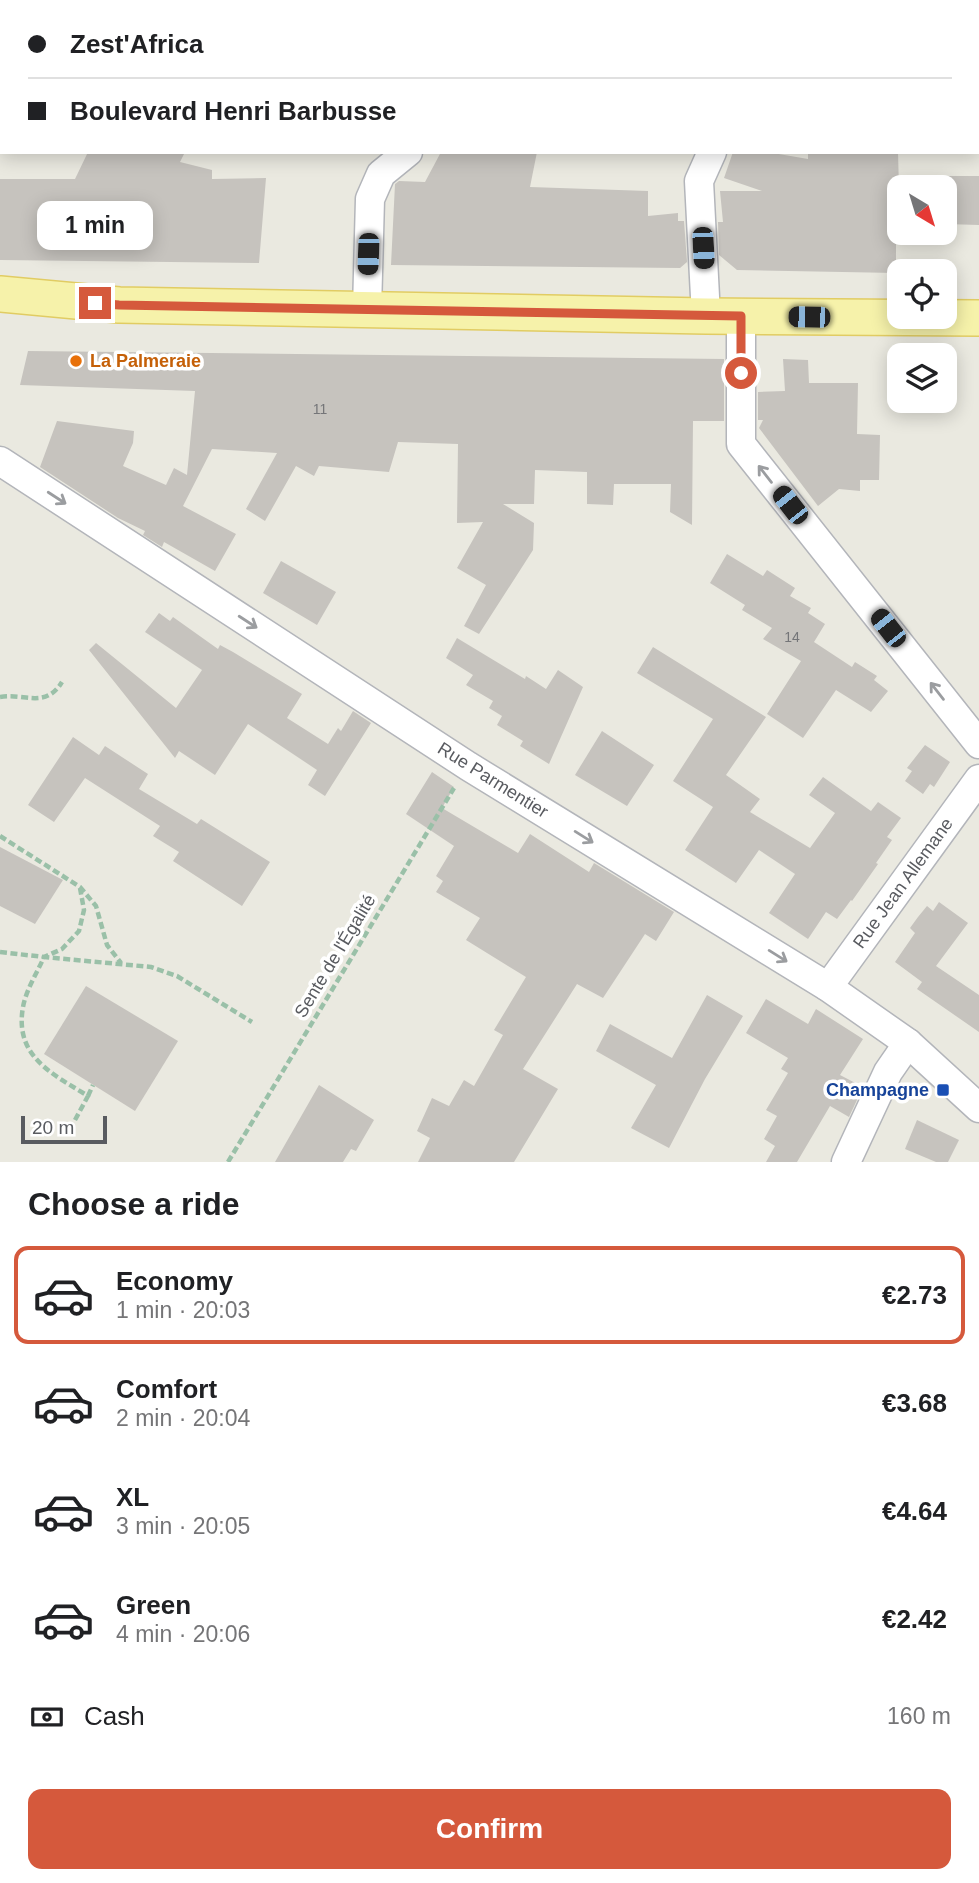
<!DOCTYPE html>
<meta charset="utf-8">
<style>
body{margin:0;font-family:Helvetica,sans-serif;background:#f2f2f2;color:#202124;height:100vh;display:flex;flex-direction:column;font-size:26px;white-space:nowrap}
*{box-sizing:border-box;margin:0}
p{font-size:23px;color:#757577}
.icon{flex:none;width:38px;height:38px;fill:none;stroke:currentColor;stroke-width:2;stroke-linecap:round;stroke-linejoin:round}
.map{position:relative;height:1162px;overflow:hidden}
.details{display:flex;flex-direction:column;background:#fff;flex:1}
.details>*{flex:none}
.banner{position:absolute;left:0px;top:0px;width:980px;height:154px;box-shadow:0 4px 18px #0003;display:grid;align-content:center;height:154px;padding:0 28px;background:#fff}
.needle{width:46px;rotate:142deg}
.buttons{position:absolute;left:887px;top:175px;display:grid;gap:14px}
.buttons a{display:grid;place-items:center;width:70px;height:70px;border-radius:14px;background:#fff;box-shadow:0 4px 18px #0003;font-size:35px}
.scale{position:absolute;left:21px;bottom:18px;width:86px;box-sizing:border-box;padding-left:7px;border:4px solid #595b60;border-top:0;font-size:19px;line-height:24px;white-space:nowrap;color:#595b60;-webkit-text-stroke:5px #fff;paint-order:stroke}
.end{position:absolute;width:32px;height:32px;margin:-16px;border:9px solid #d5593c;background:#fff;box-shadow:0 0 0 4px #fff}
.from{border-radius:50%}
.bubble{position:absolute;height:49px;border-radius:14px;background:#fff;box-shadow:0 4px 18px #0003;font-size:23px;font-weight:700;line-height:49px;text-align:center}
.car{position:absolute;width:21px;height:42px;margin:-21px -10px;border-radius:9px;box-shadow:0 0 5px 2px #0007;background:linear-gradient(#222 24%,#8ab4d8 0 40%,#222 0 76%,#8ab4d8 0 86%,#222 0)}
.banner b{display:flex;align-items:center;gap:24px;height:66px;font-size:26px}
.banner b+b{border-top:2px solid #e0e0e0}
.banner i{width:18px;height:18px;background:#202124}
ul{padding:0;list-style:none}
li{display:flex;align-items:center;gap:21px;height:98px;margin:0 14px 10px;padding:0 14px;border:4px solid transparent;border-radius:14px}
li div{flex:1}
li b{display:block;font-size:26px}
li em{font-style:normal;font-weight:700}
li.on{border-color:#d5593c}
li>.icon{width:63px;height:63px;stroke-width:1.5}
h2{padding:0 28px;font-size:32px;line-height:84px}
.pay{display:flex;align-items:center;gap:18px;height:77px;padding:0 28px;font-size:26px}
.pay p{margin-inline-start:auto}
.button{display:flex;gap:14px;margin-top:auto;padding:14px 28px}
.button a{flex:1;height:80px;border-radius:14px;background:#d5593c;color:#fff;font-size:28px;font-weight:700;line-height:80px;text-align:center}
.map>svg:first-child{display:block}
</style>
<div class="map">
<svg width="979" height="1162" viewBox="0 0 979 1162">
<rect width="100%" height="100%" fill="#eae9e0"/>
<g fill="#c6c3be">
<polygon points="88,152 185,152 180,162 212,170 212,179 266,178 259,263 0,260 0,179 75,179"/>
<polygon points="441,152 537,152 530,187 648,191 648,216 678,213 678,221 684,221 687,262 680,268 391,265 395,184 399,181 425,182"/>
<polygon points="733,152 767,152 808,159 808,152 898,152 900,225 896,225 896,273 737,270 719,255 718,222 723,222 720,191 762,191 724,178"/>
<polygon points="945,176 979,176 979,225 945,224"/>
<polygon points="28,351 724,359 724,421 693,421 692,525 670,512 671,484 614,484 613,505 587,504 587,472 535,470 534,504 503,504 534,523 533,550 479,634 464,626 486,585 457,568 483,522 457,523 458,444 398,442 389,472 319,466 314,476 296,466 265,521 246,509 277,453 212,449 183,506 236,534 215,571 164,542 162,547 143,535 145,531 118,518 40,467 57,421 134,431 133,443 123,466 166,485 174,468 187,475 195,391 20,385"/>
<polygon points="783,359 808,360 809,383 858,383 857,434 880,435 879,480 860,480 860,491 839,489 818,506 759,428 763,420 758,420 758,392 785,391"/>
<polygon points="727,554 763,576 767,570 795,588 790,596 811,608 808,613 825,624 814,642 852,667 855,662 877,676 874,680 888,691 871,712 836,690 803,738 767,714 801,661 763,639 772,628 742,610 745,605 710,583"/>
<polygon points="281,561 336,592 317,625 263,593"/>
<polygon points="159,613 170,621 173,617 218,649 220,645 233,652 302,694 287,718 328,744 338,728 341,731 353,711 371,723 325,796 308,785 317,770 248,724 215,775 179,751 175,758 89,650 96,643 176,708 202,670 145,632"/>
<polygon points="457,638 525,679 526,676 546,689 558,670 583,687 549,764 520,746 523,741 497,725 502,716 489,708 493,701 466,685 473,675 446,658"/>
<polygon points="653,647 766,717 726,775 760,799 750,812 810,848 835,813 809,795 823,777 871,811 878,802 901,818 887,837 892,840 876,863 878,864 852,901 851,900 837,919 826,912 808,939 769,913 795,874 759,850 736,883 685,850 713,807 673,781 713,719 637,673"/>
<polygon points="602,731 654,765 627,806 575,775"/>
<polygon points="73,737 99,755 105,746 148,774 139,789 197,824 201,819 270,862 242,906 173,861 179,852 153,836 160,826 85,778 54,822 28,805"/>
<polygon points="925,745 950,762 934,787 930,784 923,794 905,781 912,771 907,768"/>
<polygon points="432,772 454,787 442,808 518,853 530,834 589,872 594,863 674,912 656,941 645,934 603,998 577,984 523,1069 558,1089 514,1162 418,1162 430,1138 417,1131 432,1098 449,1106 464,1080 474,1086 503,1035 494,1030 526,977 466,940 480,918 436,892 443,881 436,876 454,846 406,814"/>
<polygon points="0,847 63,880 35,924 0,906"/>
<polygon points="939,902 968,923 936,966 979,995 979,1032 917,989 922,982 895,962 915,933 910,928 918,917 927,906 933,911"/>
<polygon points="86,986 178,1041 135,1111 44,1054"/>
<polygon points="707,995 743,1016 705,1079 669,1148 631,1128 656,1085 596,1051 610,1024 672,1058"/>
<polygon points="766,999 808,1024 816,1009 863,1039 840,1075 863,1087 849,1117 830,1106 797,1162 766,1162 775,1146 764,1139 777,1116 766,1110 788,1073 781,1069 788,1058 746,1033"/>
<polygon points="319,1085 374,1120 356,1151 351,1149 343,1162 275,1162"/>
<polygon points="917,1120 959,1140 948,1162 936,1162 905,1149"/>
</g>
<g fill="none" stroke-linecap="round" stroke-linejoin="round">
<g stroke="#b3b5ba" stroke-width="31">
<g id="minor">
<polyline points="479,0 482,2"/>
<polyline points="777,2 778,0"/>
<polyline points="367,310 370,199 381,174 408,152"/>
<polyline points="706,316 699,181 712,152"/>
<polyline points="741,316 741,444 979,744"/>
<polyline points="0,461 468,766 828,987 908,1043 979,1108"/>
<polyline points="828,987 979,779"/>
<polyline points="846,1162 888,1072 908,1043"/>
</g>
</g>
<g stroke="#e1cc63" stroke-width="38">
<polyline id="major" points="0,294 119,305 706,316 979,318"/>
</g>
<g stroke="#9ac0a8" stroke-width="4.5" stroke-dasharray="7 3.5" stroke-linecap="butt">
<path d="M0 697C26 693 45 709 62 682"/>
<polyline points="0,836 80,887 96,906 107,945 121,963"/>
<polyline points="0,952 44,957 62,949 79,931 84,910 80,888"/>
<polyline points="88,1096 93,1085"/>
<path d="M75 1120 88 1096C53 1074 14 1057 23 1007 26 990 37 973 44 957L151 967 177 976 252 1022"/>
<polyline points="228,1162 454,788"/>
</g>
<use href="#minor" stroke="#fff" stroke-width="28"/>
<use href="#major" stroke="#f6f2aa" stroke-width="35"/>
</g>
<defs><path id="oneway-shaft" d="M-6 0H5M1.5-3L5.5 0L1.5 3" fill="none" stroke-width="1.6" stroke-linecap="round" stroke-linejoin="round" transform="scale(1.75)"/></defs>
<g stroke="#9b9da0">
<use href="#oneway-shaft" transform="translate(765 474) rotate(-128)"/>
<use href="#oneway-shaft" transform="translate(57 498) rotate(33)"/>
<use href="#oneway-shaft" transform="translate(248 622) rotate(33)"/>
<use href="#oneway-shaft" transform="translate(937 691) rotate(-128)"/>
<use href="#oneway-shaft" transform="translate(584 837) rotate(32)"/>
<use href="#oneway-shaft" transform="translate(778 956) rotate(32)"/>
</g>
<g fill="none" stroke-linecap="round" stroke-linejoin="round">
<polyline stroke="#d5593c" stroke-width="9" points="95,303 119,305 741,316 741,373"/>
</g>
<circle fill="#e8710a" stroke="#fff" stroke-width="2.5" cx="76" cy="361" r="7"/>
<rect fill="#1a4fb4" stroke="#fff" stroke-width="2.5" x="936" y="1083" width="14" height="14" rx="3.5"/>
<g text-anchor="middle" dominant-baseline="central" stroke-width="7" stroke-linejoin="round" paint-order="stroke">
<g font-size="14" fill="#747578">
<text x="320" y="409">11</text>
<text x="792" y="637">14</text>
</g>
<g font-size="18" font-weight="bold" fill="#c56008" stroke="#fff" text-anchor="start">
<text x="90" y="361">La Palmeraie</text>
</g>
<g font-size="18" fill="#595b60" stroke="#fff">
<text transform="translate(493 780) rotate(32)">Rue Parmentier</text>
<text transform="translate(903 883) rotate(-54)">Rue Jean Allemane</text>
<text transform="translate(335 956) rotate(-59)">Sente de l'Égalité</text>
</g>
<g font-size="18" font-weight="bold" fill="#164399" stroke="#fff" text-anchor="end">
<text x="929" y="1090">Champagne</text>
</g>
</g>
</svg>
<div class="buttons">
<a><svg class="needle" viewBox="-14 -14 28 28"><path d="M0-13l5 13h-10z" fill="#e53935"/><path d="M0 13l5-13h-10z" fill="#757577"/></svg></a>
<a><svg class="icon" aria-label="locate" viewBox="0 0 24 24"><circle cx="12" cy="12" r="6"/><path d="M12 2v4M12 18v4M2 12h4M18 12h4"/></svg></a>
<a><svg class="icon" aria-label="layers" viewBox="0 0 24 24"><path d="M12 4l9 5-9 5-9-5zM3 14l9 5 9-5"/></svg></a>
</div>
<div class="scale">20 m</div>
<i class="end from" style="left:741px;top:373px"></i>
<i class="end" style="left:95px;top:303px"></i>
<div class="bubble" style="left:37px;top:201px;width:116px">1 min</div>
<i class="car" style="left:703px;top:248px;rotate:177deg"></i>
<i class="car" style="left:368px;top:254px;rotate:182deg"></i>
<i class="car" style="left:809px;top:317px;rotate:271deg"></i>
<i class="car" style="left:790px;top:505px;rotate:322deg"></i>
<i class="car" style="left:888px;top:628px;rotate:322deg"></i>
<div class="banner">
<b><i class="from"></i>Zest'Africa</b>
<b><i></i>Boulevard Henri Barbusse</b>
</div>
</div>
<section class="details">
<h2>Choose a ride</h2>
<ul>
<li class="on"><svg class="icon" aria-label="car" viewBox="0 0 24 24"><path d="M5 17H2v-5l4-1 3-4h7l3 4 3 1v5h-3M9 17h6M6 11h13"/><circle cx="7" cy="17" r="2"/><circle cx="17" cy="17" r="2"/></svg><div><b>Economy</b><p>1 min · 20:03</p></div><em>€2.73</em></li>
<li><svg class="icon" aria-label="car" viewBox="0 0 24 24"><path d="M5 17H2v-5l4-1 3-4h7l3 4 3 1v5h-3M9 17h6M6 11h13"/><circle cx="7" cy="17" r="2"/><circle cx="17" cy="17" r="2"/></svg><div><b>Comfort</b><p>2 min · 20:04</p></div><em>€3.68</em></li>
<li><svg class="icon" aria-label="car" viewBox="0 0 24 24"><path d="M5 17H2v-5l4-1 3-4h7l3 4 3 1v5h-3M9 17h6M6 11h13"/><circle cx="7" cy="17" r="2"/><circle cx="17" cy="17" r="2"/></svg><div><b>XL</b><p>3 min · 20:05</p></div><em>€4.64</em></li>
<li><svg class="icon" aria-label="car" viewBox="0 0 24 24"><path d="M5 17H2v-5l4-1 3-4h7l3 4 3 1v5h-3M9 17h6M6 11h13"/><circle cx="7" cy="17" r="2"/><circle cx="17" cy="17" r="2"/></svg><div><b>Green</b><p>4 min · 20:06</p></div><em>€2.42</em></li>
</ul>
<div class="pay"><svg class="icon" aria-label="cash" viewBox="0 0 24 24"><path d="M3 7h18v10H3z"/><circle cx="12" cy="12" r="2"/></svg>Cash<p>160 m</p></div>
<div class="button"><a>Confirm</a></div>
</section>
